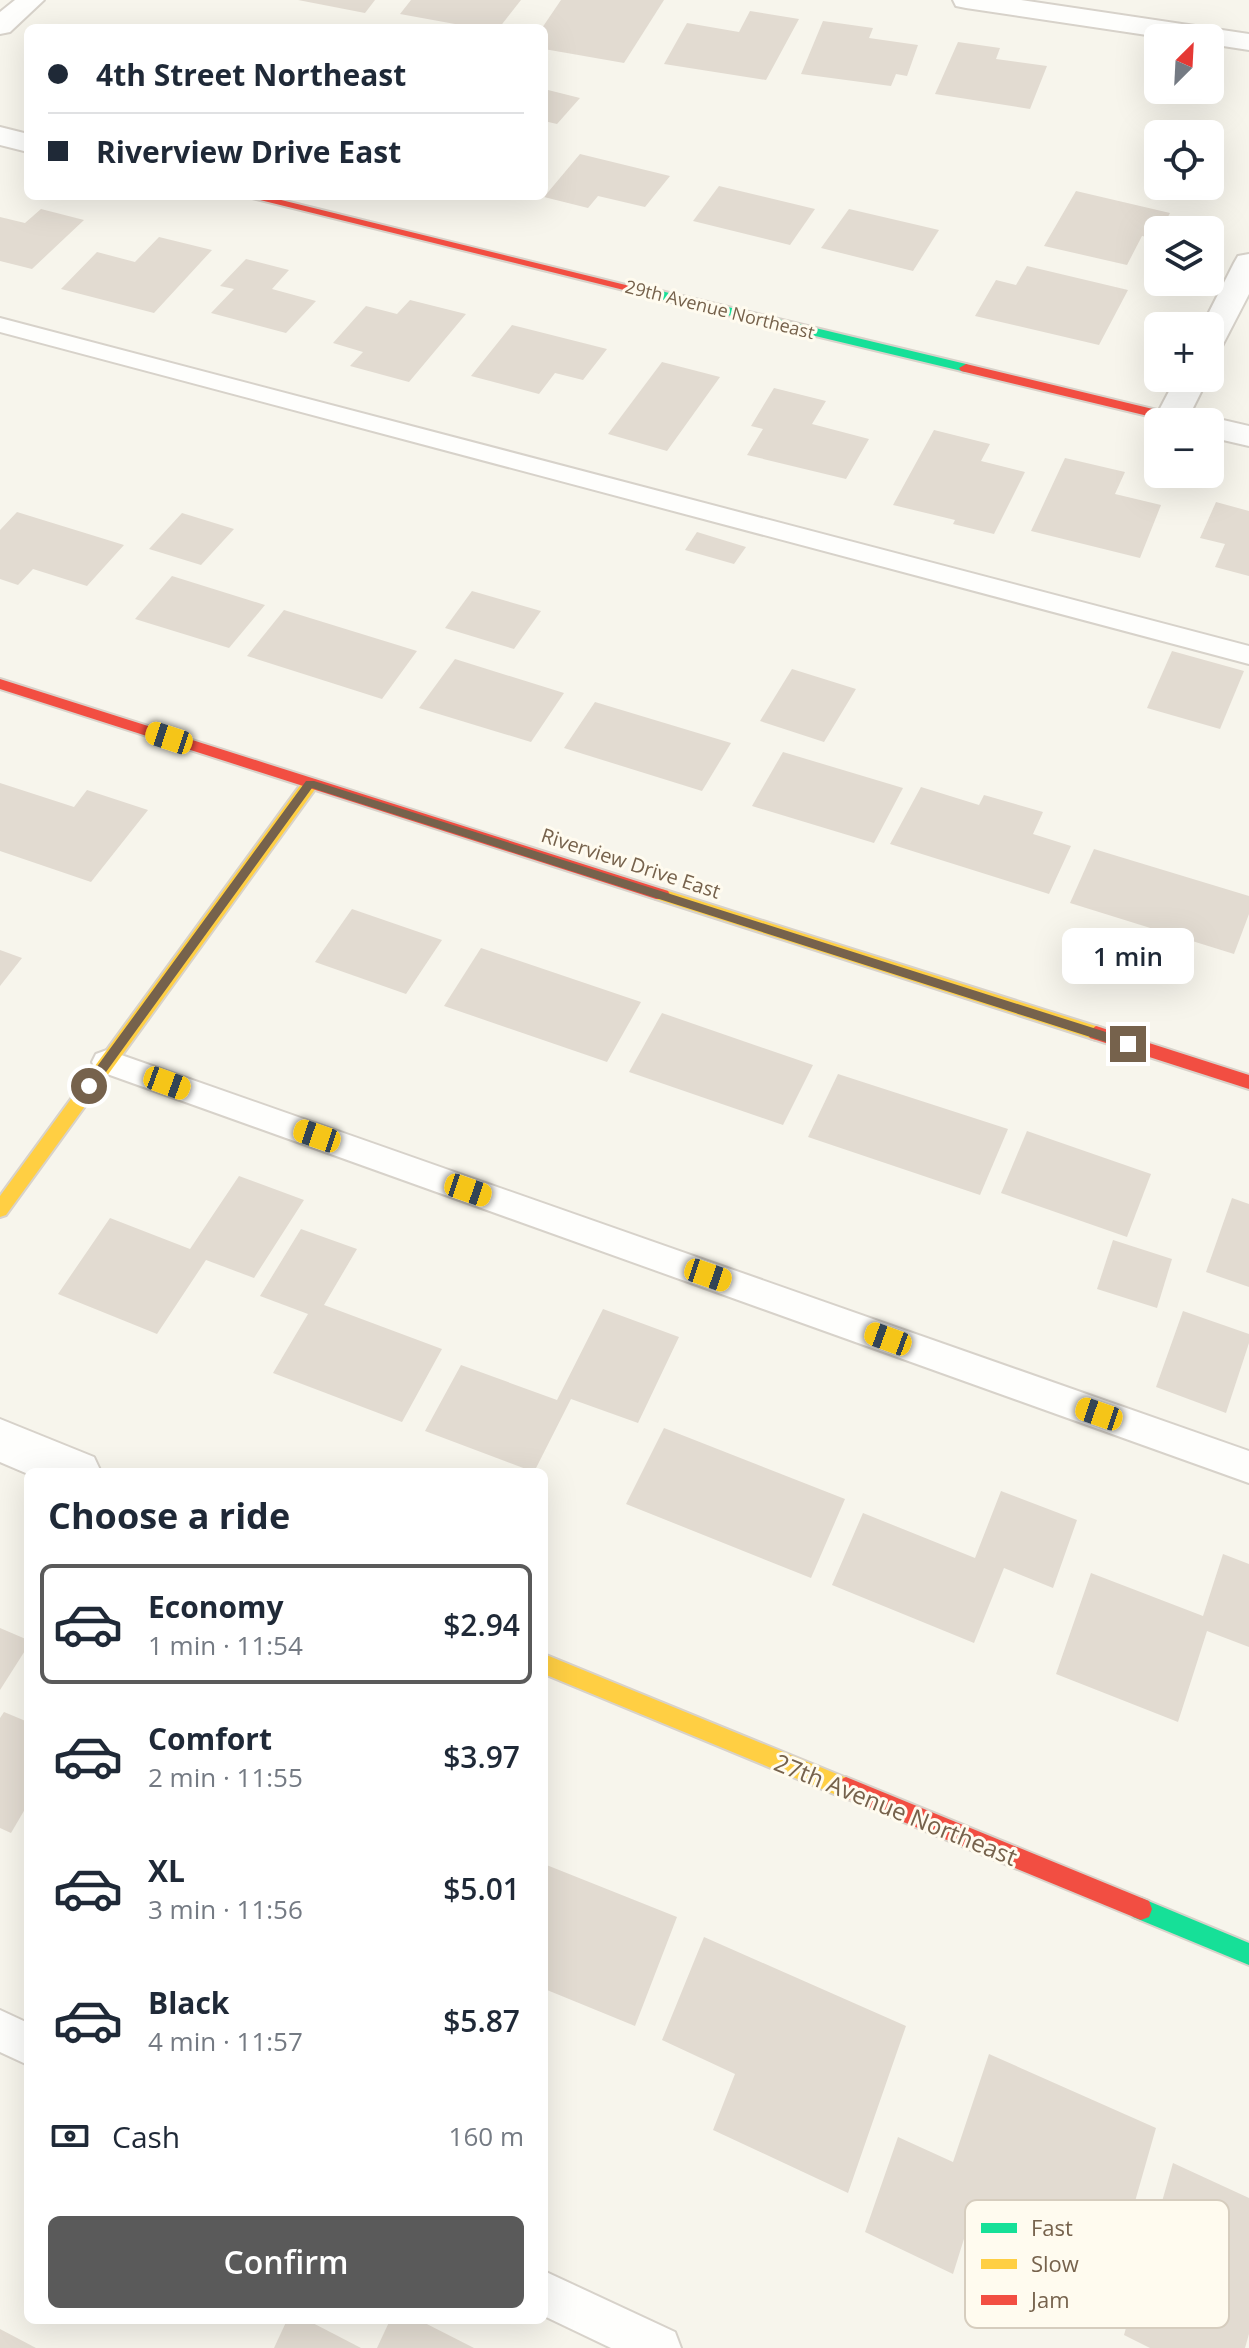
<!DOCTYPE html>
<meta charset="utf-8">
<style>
body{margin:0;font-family:"Open Sans",sans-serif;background:#f6f6f7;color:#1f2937;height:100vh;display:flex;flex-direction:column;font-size:30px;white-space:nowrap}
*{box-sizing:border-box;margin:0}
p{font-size:26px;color:#747a83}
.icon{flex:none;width:44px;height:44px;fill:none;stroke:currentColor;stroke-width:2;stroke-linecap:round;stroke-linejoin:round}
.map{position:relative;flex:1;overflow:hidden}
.side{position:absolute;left:24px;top:1468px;width:524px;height:856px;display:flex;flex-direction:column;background:#fff;border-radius:12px;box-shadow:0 8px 32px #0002}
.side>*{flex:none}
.hud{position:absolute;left:24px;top:24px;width:524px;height:176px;border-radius:12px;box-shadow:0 8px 32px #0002;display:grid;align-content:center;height:176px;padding:0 24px;background:#fff}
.needle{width:52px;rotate:24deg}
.fabs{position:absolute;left:1144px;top:24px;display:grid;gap:16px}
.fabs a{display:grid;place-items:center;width:80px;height:80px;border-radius:12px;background:#fff;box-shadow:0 8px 32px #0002;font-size:40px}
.end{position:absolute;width:36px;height:36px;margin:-18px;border:10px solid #76624c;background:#fff;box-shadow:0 0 0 4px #fff}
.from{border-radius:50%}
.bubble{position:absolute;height:56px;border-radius:12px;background:#fff;box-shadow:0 8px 32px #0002;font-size:26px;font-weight:600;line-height:56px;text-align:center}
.car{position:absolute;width:24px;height:48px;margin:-24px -12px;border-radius:10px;box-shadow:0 0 6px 2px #0007;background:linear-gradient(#f5c518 24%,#345 0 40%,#f5c518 0 76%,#345 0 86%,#f5c518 0)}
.hud b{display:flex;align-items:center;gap:28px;height:76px;font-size:30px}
.hud b+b{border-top:2px solid #e0e1e3}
.hud i{width:20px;height:20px;background:#1f2937}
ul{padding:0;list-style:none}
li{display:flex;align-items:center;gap:24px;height:120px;margin:0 16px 12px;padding:0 8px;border:4px solid transparent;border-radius:12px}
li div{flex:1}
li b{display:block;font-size:30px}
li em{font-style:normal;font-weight:600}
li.active{border-color:#5a5a5a}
li>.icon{width:72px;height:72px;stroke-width:1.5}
h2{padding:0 24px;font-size:36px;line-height:96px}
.pay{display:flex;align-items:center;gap:20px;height:88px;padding:0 24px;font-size:30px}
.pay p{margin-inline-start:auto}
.primary-button{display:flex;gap:16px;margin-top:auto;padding:16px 24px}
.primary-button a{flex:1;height:92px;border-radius:12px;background:#5a5a5a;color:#fff;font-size:32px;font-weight:600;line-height:92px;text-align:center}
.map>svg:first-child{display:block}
</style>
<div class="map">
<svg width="1249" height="2348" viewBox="0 0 1249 2348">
<rect width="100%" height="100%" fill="#f7f5ec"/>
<g fill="#e2dbd1">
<polygon points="298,0 375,0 365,13"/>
<polygon points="411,0 521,0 499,28 477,28 400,14"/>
<polygon points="561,0 664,0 624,63 544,49 542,28"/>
<polygon points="750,11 799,19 766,80 664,64 687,23 739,32"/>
<polygon points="823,21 873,28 869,38 918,45 907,76 896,74 891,86 801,74"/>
<polygon points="958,42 1000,48 996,59 1047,66 1030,109 935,94"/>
<polygon points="544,89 580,98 557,124 544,121"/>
<polygon points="580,154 670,176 645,207 598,196 588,208 544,197"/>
<polygon points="719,186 815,209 790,245 693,221"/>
<polygon points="1076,191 1170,213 1161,230 1158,230 1157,239 1142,236 1127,265 1044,246"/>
<polygon points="41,209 84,220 32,269 0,261 0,217 25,223"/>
<polygon points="849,209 939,230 913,271 821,248"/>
<polygon points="159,237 212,250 154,313 61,289 97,252 135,262"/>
<polygon points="246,259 289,270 272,289 316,301 286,333 211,313 234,289 220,286"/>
<polygon points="1027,266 1128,290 1099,345 975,316 996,280 1016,285"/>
<polygon points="410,300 466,314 409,382 350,366 363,352 333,343 366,306 397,314"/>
<polygon points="512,325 607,349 583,380 555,373 539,394 471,376"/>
<polygon points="662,362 720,377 667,451 608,434"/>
<polygon points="774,388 826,401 812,424 869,439 846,479 747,455 763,429 751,426"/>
<polygon points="934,430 990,444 981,461 1025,472 994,534 953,524 955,520 893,505"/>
<polygon points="1065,458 1125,472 1115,494 1161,505 1140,558 1031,531"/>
<polygon points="1216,502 1249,511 1249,576 1215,567 1225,544 1200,538"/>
<polygon points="17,512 124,545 87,586 33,569 18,585 0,579 0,530"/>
<polygon points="182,513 234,529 201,565 149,549"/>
<polygon points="697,532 746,547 734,564 685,550"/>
<polygon points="172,576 265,605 229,648 135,619"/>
<polygon points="472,591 541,611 514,649 445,628"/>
<polygon points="284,610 417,651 382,699 247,656"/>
<polygon points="1172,651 1244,671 1220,729 1147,708"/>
<polygon points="455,659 564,693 531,742 419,708"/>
<polygon points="792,669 856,689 824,742 760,721"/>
<polygon points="595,702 731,743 702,791 564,748"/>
<polygon points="783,752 903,788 874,843 752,806"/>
<polygon points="0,783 74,807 87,790 148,810 91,882 0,851"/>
<polygon points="921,787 979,805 984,795 1043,812 1033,834 1071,846 1049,894 890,844"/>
<polygon points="1094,849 1249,896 1249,914 1234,954 1070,903"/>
<polygon points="352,909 442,940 406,994 315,962"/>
<polygon points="481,948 641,1002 607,1062 444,1006"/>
<polygon points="0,950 22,958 0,986"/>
<polygon points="662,1013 813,1065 783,1125 629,1072"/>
<polygon points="838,1074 1008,1129 980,1195 808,1137"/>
<polygon points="1027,1131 1151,1174 1127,1237 1001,1193"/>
<polygon points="239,1176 304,1200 254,1278 206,1260 157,1334 58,1294 110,1218 190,1249"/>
<polygon points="1232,1198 1249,1204 1249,1287 1206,1272"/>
<polygon points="301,1229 357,1249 324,1305 442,1349 402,1422 273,1373 308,1314 260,1296"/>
<polygon points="1113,1240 1172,1259 1157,1308 1097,1289"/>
<polygon points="603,1309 679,1337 638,1423 571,1399 534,1472 425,1431 461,1365 557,1400"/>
<polygon points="1183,1311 1249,1334 1249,1343 1226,1413 1156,1387"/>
<polygon points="664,1428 845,1499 811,1578 626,1504"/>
<polygon points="1001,1491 1077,1520 1053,1588 1004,1568 974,1643 832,1585 863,1513 975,1558"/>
<polygon points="1223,1554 1249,1564 1249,1647 1207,1631 1178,1722 1056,1674 1091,1573 1203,1616"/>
<polygon points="0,1628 28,1640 28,1646 0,1690"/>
<polygon points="4,1712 28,1722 28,1804 11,1833 0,1828 0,1718"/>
<polygon points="544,1864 677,1917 635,2026 547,1990 544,1998"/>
<polygon points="704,1937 906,2026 848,2193 713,2130 735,2074 662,2040"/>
<polygon points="989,2054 1156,2128 1124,2240 1073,2216 1058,2266 968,2226 953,2274 865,2232 898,2137 953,2162"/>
<polygon points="1173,2163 1249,2198 1249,2334 1245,2348 1150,2348 1124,2335"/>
<polygon points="287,2320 307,2320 361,2348 274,2348"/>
<polygon points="390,2320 419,2320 474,2348 377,2348"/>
<polygon points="0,2329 36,2348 0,2348"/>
</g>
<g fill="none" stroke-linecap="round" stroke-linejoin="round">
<g stroke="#d7d2ca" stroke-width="4">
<g id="lane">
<polygon points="0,318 1249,646 1249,664 0,332"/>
<polygon points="107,1050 1249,1451 1249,1483 96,1070 92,1062 96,1054"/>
<polygon points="0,2010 28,2023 28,2065 0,2052"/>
<polygon points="544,2271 675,2332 681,2348 611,2348 544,2316"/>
</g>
</g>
<g stroke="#d7d2ca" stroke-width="4">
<g id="street">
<polygon points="15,0 44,0 10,32 0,34 0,12"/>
<polygon points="953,0 1021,0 1249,34 1249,50 1210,44 1210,38 1167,38 966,8 956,6"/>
<polygon points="0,127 28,134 28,152 0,145"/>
<polygon points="1249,254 1249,294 1221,348 1210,351 1210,326 1202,326 1234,263 1238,256"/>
<polygon points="1176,378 1208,378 1186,422 1158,422 1155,418"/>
<polygon points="1210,417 1249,426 1249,446 1210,437 1210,422 1197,422"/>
<polygon points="0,1419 94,1457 101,1472 28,1474 0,1462"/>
</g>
</g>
<g stroke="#d8d2ca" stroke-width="4">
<g id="fast">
<polygon points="636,285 966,364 973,368 966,372 631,292 630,289"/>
<polygon points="1141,1898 1249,1943 1249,1965 1133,1917 1130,1909 1133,1901"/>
</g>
</g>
<g stroke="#d8d2ca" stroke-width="4">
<g id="slow">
<polygon points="310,778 316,780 318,784 316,788 6,1215 0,1217 0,1196 304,780"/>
<polygon points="662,889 1102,1028 1105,1033 1096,1040 656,899 654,895"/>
<polygon points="544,1654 854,1781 857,1788 854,1795 846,1799 544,1674"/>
</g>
</g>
<g stroke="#d8d2ca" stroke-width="4">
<g id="jam">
<polygon points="244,196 265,196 642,289 636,293"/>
<polygon points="966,364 1190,418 1197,422 1173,422 961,371 959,368"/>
<polygon points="0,679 668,891 670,895 668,899 656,899 0,689"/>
<polygon points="1096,1026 1249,1075 1249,1089 1090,1038 1087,1033"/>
<polygon points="846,1777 1149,1901 1152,1909 1149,1917 1141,1920 838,1795 835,1788 838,1781"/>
</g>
</g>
<use href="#lane" fill="#fefefc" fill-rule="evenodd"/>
<use href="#street" fill="#fefefc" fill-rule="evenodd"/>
<use href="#fast" fill="#16e098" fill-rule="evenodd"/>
<use href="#slow" fill="#ffcf43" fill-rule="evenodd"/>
<use href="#jam" fill="#f24e42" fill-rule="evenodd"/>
</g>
<polygon fill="#76624c" points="306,781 314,781 1128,1039 1134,1044 1128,1049 312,788 93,1090 85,1090 85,1083"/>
<g text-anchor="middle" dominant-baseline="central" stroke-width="6" stroke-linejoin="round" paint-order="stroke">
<g font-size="18" fill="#76624c" stroke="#fffbef">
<text transform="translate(720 309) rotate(14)">29th Avenue Northeast</text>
</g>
<g font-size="20" fill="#76624c" stroke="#fffbef">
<text transform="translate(631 863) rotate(18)">Riverview Drive East</text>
</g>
<g font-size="24" fill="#76624c" stroke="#fffbef">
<text transform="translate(896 1809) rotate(22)">27th Avenue Northeast</text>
</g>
</g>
<rect x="965" y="2200" width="264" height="128" rx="12" fill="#fffbef" stroke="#d6cdbe" stroke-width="2"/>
<rect x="981" y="2223" width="36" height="10" fill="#16e098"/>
<rect x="981" y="2259" width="36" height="10" fill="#ffcf43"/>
<rect x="981" y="2295" width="36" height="10" fill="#f24e42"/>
<g font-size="22" fill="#76624c">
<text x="1031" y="2236">Fast</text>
<text x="1031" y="2272">Slow</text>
<text x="1031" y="2308">Jam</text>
</g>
</svg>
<div class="fabs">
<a><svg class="needle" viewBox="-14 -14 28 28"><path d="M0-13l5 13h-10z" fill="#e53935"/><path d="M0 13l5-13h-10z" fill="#747a83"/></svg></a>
<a><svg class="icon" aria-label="locate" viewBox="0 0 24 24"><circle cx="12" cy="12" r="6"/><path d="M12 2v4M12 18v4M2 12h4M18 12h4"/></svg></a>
<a><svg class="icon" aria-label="layers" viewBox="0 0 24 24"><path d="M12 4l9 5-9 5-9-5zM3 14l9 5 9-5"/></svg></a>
<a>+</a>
<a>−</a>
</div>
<i class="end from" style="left:89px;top:1086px"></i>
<i class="end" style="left:1128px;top:1044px"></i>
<div class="bubble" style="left:1062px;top:928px;width:132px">1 min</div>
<i class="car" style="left:169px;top:738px;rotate:288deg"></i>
<i class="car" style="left:167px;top:1083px;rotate:110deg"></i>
<i class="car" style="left:317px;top:1136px;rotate:289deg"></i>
<i class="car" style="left:468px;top:1190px;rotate:109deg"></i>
<i class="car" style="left:708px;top:1275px;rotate:109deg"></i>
<i class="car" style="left:888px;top:1339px;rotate:290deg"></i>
<i class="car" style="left:1099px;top:1414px;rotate:289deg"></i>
<div class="hud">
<b><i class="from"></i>4th Street Northeast</b>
<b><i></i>Riverview Drive East</b>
</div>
<section class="side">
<h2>Choose a ride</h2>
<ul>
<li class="active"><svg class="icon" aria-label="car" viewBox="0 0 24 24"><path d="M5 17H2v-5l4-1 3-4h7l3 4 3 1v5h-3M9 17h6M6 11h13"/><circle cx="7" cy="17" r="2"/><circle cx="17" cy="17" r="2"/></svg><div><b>Economy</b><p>1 min · 11:54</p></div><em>$2.94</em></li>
<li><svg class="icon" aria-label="car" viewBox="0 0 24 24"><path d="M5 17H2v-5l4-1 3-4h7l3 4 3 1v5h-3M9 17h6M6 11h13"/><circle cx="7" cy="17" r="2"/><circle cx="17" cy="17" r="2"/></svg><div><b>Comfort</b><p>2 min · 11:55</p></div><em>$3.97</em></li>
<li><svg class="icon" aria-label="car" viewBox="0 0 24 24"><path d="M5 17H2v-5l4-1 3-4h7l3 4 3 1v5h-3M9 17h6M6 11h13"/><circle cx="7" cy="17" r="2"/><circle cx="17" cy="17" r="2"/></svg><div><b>XL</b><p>3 min · 11:56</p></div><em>$5.01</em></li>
<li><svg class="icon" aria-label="car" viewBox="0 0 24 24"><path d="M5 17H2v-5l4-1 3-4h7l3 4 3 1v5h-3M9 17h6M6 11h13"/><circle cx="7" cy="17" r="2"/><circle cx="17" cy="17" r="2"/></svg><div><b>Black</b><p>4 min · 11:57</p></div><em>$5.87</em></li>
</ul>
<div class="pay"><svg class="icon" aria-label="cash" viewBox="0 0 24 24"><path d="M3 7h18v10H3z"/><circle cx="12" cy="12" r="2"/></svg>Cash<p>160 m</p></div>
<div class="primary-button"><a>Confirm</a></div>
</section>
</div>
